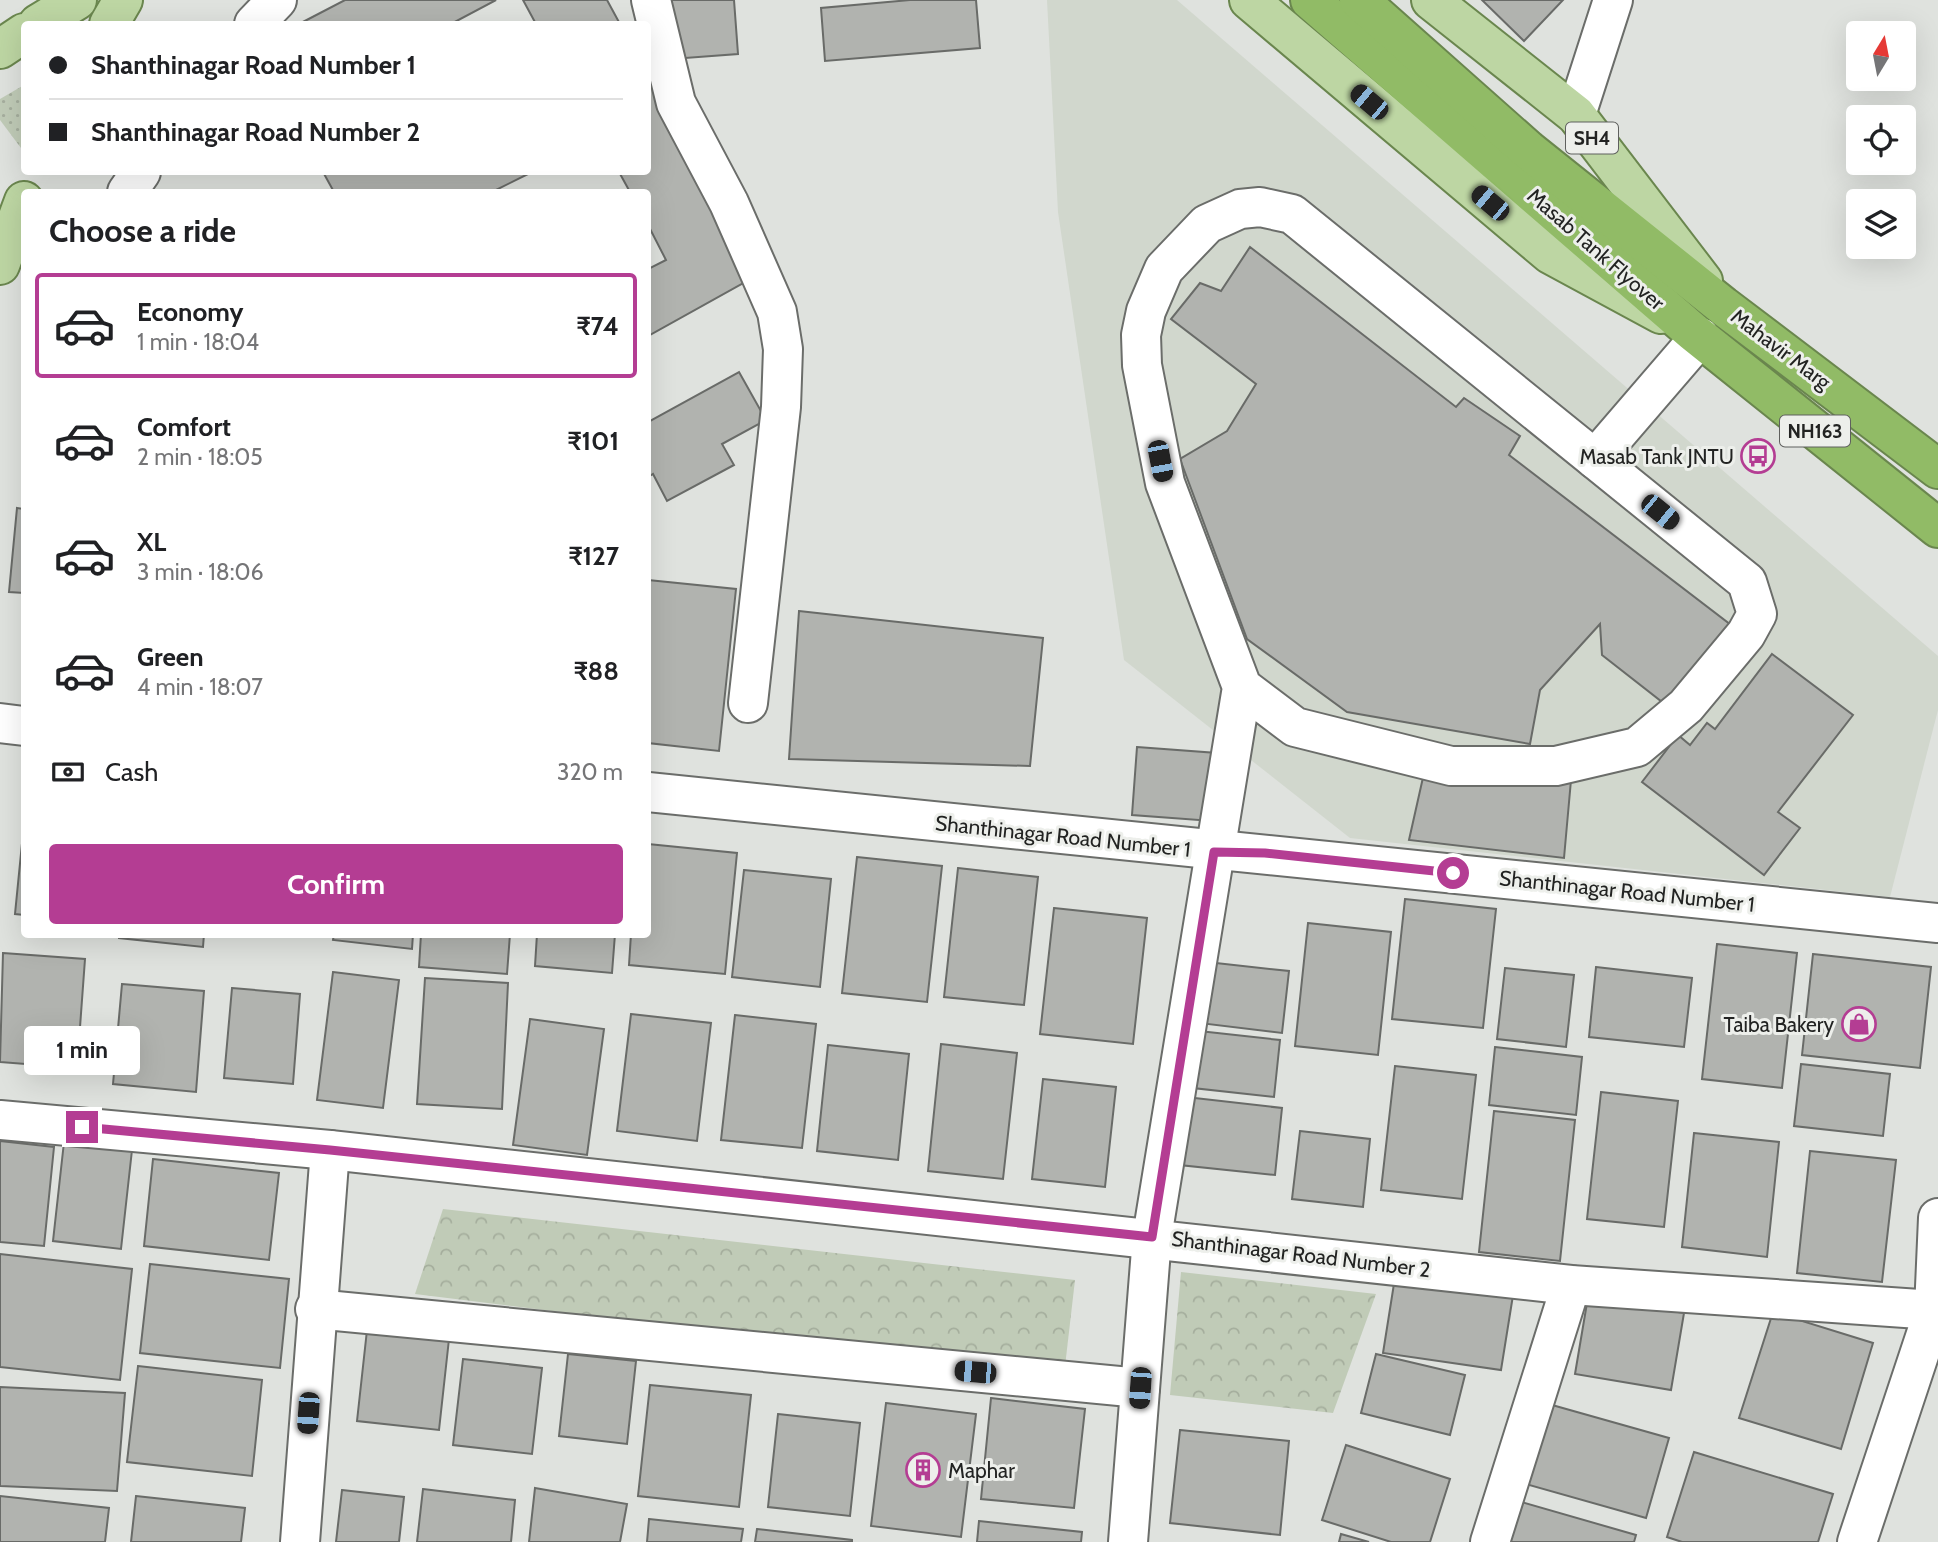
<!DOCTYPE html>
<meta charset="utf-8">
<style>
body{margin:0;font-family:Cabin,sans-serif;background:#f6f6f6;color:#202124;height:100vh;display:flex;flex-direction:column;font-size:26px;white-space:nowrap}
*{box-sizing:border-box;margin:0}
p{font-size:23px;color:#757577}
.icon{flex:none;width:38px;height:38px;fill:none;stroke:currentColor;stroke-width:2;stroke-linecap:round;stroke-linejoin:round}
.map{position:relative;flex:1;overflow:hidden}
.details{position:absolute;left:21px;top:189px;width:630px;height:749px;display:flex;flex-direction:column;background:#fff;border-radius:7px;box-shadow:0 7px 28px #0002}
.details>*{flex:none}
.top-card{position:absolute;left:21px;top:21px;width:630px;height:154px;border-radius:7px;box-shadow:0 7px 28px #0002;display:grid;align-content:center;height:154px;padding:0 28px;background:#fff}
.needle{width:46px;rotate:10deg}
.fabs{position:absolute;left:1846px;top:21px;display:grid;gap:14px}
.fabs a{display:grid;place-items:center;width:70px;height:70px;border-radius:7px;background:#fff;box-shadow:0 7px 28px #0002;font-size:35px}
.end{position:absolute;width:32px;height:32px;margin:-16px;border:9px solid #b43d93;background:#fff;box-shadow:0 0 0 4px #fff}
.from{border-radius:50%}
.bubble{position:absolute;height:49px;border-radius:7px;background:#fff;box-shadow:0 7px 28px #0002;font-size:23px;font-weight:700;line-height:49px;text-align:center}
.car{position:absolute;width:21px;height:42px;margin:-21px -10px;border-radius:9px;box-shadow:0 0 5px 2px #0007;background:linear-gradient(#222 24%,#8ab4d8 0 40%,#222 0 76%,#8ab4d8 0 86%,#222 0)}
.top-card b{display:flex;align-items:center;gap:24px;height:66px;font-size:26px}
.top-card b+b{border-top:2px solid #e0e0e0}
.top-card i{width:18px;height:18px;background:#202124}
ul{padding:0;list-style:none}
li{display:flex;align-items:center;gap:21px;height:105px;margin:0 14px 10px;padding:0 14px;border:4px solid transparent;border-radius:7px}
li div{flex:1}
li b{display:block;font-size:26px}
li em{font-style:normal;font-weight:700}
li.on{border-color:#b43d93}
li>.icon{width:63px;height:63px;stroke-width:1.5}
h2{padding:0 28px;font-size:32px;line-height:84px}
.pay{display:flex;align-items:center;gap:18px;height:77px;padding:0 28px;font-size:26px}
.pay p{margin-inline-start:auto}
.primary-button{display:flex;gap:14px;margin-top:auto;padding:14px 28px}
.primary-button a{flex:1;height:80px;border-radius:7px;background:#b43d93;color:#fff;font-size:28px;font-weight:700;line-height:80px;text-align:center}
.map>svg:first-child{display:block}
</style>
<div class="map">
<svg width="1938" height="1542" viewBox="0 0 1938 1542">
<defs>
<pattern id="grass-dots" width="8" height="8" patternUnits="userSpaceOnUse" patternTransform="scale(1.75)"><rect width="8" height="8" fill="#c0cbb7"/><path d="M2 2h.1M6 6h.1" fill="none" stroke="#a5ae9d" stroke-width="1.8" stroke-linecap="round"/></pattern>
<pattern id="forest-crowns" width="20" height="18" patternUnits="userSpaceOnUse" patternTransform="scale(1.75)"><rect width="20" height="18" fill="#c0cbb7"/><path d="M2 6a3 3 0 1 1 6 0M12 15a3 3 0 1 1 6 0" fill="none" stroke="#a5ae9d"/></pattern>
</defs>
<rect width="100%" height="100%" fill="#dfe2de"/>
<polygon fill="#d1d7cd" points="1047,0 1177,0 1938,656 1938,710 1890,897 1350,838 1124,660 1058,212"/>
<polygon fill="url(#grass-dots)" points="24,85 24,131 21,148 0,120 0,99"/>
<g fill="url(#forest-crowns)">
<polygon points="443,1209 1075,1280 1064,1375 415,1294"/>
<polygon points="1181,1272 1376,1294 1333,1413 1170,1395"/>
</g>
<g fill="#b1b3af" stroke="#696b68" stroke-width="2">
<polygon points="345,0 496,0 451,24 299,24"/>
<polygon points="523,0 607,0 620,24 536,24"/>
<polygon points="667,0 734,0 738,54 672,59"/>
<polygon points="910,0 976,0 980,48 825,61 821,8"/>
<polygon points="1482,0 1563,0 1524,41"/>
<polygon points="648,76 754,277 648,336 648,269 666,260 648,225 648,192 630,192 619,172 648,172"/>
<polygon points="323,172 532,172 492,192 334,192"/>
<polygon points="1250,247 1456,407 1464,398 1520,436 1509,455 1731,625 1666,705 1602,655 1600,624 1540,690 1530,744 1347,712 1247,639 1180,459 1227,431 1256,384 1171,319 1200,283 1221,291"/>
<polygon points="739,372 766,420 722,444 734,465 667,501 653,474 648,477 648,422"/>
<polygon points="17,508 24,509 24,593 9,592"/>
<polygon points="648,580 736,589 719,751 648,743"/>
<polygon points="799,611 1043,638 1030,766 789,759"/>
<polygon points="1772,654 1853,715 1778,812 1800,828 1764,875 1642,782 1678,735 1690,745 1707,723 1715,729"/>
<polygon points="1137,747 1217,753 1212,821 1132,815"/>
<polygon points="1424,773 1571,780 1564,858 1409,840"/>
<polygon points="24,823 24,915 15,914"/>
<polygon points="648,844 737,853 725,974 629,965 631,934 648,934"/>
<polygon points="857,857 942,866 927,1002 842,993"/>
<polygon points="958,868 1038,877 1024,1005 944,997"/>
<polygon points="744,870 831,879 820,987 732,977"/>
<polygon points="1405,899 1496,909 1483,1028 1392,1019"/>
<polygon points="1054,908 1147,918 1133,1044 1040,1034"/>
<polygon points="1308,923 1391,932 1378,1055 1295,1046"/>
<polygon points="119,934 204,934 203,947 119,938"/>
<polygon points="334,934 413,934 412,949 333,940"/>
<polygon points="421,934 510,934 507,974 419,967"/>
<polygon points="537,934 615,934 612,973 535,966"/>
<polygon points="1717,944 1797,953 1782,1088 1702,1079"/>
<polygon points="3,953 85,959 77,1068 0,1062"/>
<polygon points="1813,954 1931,967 1920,1068 1802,1055"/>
<polygon points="1198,961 1289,971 1282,1033 1191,1022"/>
<polygon points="1596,967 1692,978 1684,1047 1589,1037"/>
<polygon points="1505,968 1574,975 1566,1047 1497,1039"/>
<polygon points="333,972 399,980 383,1108 317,1100"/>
<polygon points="425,978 508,983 502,1109 417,1104"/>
<polygon points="122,984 204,991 196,1092 113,1084"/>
<polygon points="232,988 300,994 293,1084 224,1078"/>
<polygon points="631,1014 711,1023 697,1141 617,1131"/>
<polygon points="735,1015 816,1024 802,1148 721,1140"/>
<polygon points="530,1019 604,1029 587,1155 513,1145"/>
<polygon points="1199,1031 1280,1040 1274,1097 1193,1088"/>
<polygon points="941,1044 1017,1053 1003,1179 928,1171"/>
<polygon points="828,1045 909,1054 898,1160 817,1151"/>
<polygon points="1495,1047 1582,1057 1576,1115 1489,1105"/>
<polygon points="1801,1064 1890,1074 1883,1136 1794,1126"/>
<polygon points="1395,1066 1476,1075 1462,1199 1381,1190"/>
<polygon points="1043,1079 1116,1087 1105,1187 1032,1179"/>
<polygon points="1601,1092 1678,1101 1664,1227 1587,1219"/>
<polygon points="1177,1096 1282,1108 1275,1175 1170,1164"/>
<polygon points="1494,1111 1575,1120 1560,1261 1479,1252"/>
<polygon points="1300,1131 1370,1139 1363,1207 1292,1199"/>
<polygon points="1694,1133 1779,1142 1767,1257 1682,1247"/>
<polygon points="0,1141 54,1147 44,1246 0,1242"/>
<polygon points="64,1142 132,1150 121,1249 53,1241"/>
<polygon points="1810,1151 1896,1160 1882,1282 1797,1273"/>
<polygon points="153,1159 279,1173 269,1260 144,1246"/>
<polygon points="0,1254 132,1269 120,1380 0,1367"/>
<polygon points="150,1264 289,1279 280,1368 140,1353"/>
<polygon points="1396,1271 1514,1289 1501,1370 1383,1353"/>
<polygon points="1588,1297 1684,1313 1671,1390 1575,1374"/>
<polygon points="1773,1312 1873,1343 1841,1449 1739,1418"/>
<polygon points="367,1330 449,1339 439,1430 357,1421"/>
<polygon points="568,1354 636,1361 627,1444 559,1436"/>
<polygon points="1376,1354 1465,1375 1450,1435 1361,1413"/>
<polygon points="463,1359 542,1368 532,1454 453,1445"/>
<polygon points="138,1366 262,1380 252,1476 127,1462"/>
<polygon points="650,1385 751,1395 739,1507 638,1496"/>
<polygon points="0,1387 125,1393 117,1491 0,1486"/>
<polygon points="991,1398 1085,1409 1074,1508 981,1499"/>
<polygon points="886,1403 976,1414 961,1537 871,1526"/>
<polygon points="1545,1403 1669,1438 1646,1518 1522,1483"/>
<polygon points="778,1414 860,1423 850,1516 768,1507"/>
<polygon points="1180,1430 1289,1441 1280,1535 1170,1523"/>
<polygon points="1346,1445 1450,1479 1430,1542 1391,1542 1322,1520"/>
<polygon points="1694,1452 1833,1494 1818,1542 1682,1542 1667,1537"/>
<polygon points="535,1488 627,1504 620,1542 529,1542"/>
<polygon points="423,1489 515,1500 511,1542 417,1542"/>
<polygon points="342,1490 404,1497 399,1542 336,1542"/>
<polygon points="0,1496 109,1508 105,1542 0,1542"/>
<polygon points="136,1496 245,1508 241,1542 131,1542"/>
<polygon points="1518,1501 1636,1535 1634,1542 1506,1542"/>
<polygon points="649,1519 743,1529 741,1542 647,1542"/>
<polygon points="979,1521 1082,1532 1081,1542 977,1542"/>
<polygon points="757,1529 852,1540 852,1542 755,1542"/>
<polygon points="1341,1534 1369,1542 1339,1542"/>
</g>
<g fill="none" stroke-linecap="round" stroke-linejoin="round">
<g stroke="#6b6d6a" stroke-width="42">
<g id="minor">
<polyline points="651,0 676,103 729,203 777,312 783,349 781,407 748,703"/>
<polyline points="254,24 277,0"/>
<polyline points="1576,115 1613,0"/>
<polyline points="127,192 141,172"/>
<polyline points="1595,459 1700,337"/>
<polyline points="0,723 24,726"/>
<polyline points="648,792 1938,923"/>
<polyline points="0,1120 330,1150 1571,1285 1934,1310"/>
<polyline points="315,1309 1140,1388"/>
<polyline points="300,1542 330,1150"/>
<polyline points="1128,1542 1152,1237 1242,687 1165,483 1142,365 1141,335 1146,311 1164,269 1207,224 1240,209 1260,207 1292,214 1747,582 1757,614 1746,634 1686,706 1637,747 1556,766 1451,766 1295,727 1242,687"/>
<polyline points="1490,1542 1571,1285"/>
<polyline points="1857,1542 1934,1310 1938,1218"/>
</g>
</g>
<g stroke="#6a864e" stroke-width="42">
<g id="major">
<polyline points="1249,0 1550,254 1661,314"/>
<polyline points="1431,0 1576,115 1703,281"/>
<polyline points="38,24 77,0"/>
<polyline points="109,24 123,0"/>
<polyline points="0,49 24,33"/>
<polyline points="0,265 24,201"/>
</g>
</g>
<g stroke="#6a864e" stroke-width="42">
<g id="highway">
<polyline points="1310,0 1693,332 1938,528"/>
<polyline points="1359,0 1528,150 1723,306 1938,469"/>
</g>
</g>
<use href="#minor" stroke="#fff" stroke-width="38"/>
<use href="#major" stroke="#bdd6a3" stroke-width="38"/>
<use href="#highway" stroke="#91bb66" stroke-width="38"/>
</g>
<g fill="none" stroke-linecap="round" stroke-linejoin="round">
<polyline stroke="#b43d93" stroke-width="9" points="82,1127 330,1150 1152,1237 1214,852 1265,853 1453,873"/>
</g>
<defs>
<g id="bus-ring" transform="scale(1.75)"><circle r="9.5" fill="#edefeb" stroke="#b43d93" stroke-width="1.5"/><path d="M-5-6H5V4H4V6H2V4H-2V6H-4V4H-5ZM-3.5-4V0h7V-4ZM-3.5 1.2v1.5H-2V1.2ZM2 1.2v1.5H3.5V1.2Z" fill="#b43d93"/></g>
<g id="shop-ring" transform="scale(1.75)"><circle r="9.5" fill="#edefeb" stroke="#b43d93" stroke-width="1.5"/><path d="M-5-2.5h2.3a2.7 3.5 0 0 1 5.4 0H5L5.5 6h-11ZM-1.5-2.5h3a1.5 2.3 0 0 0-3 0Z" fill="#b43d93"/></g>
<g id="building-ring" transform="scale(1.75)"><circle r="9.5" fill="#edefeb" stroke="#b43d93" stroke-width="1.5"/><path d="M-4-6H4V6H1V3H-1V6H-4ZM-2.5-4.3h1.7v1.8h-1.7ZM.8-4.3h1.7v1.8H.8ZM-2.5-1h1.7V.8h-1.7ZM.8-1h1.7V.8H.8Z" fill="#b43d93"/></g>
</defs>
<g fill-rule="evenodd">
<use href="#bus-ring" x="1758" y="456"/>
<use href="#shop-ring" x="1859" y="1024"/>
<use href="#building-ring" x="923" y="1470"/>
</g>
<g text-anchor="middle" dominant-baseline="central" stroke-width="6" stroke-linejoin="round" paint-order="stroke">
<g fill="#edefeb" stroke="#5f605e" stroke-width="2">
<rect x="1566" y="122.5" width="52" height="31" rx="5"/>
<rect x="1780" y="415.5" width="70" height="31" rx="5"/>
</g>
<g font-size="19" font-weight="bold" fill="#222322">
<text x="1592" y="138">SH4</text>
<text x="1815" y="431">NH163</text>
</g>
<g font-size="21" fill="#222322" stroke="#edefeb">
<text transform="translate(1596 249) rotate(41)">Masab Tank Flyover</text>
<text transform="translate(1781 349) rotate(37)">Mahavir Marg</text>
<text transform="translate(1063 836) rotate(6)">Shanthinagar Road Number 1</text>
<text transform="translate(1627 891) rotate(6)">Shanthinagar Road Number 1</text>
<text transform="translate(1301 1254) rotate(7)">Shanthinagar Road Number 2</text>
</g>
<g font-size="21" fill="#222322" stroke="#edefeb" text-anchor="end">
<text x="1734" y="456">Masab Tank JNTU</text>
<text x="1834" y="1024">Taiba Bakery</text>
<text x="948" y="1470" text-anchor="start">Maphar</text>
</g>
</g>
</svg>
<div class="fabs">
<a><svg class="needle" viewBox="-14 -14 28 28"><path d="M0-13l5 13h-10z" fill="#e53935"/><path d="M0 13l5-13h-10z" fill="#757577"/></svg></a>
<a><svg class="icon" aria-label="locate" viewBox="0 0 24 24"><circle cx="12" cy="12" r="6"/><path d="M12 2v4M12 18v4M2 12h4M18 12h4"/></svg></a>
<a><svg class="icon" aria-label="layers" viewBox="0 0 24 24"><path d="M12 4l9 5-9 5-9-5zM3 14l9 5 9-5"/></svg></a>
</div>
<i class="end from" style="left:1453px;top:873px"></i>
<i class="end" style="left:82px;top:1127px"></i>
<div class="bubble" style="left:24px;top:1026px;width:116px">1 min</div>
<i class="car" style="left:1369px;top:102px;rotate:310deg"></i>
<i class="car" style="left:1490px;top:203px;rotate:310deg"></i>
<i class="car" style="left:1160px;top:461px;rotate:169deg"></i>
<i class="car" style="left:1660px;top:512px;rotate:129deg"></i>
<i class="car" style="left:975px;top:1372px;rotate:275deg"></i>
<i class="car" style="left:1140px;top:1388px;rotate:184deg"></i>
<i class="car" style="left:308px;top:1413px;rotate:184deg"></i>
<div class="top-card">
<b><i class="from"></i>Shanthinagar Road Number 1</b>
<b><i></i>Shanthinagar Road Number 2</b>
</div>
<section class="details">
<h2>Choose a ride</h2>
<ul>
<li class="on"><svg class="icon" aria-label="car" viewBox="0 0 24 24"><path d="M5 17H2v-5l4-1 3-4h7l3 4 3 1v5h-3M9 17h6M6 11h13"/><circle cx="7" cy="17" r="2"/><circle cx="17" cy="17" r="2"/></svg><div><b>Economy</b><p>1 min · 18:04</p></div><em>₹74</em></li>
<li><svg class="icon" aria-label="car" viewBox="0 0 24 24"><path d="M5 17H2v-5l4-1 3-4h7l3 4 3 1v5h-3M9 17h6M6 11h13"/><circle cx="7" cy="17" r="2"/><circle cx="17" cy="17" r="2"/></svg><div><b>Comfort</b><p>2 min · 18:05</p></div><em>₹101</em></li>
<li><svg class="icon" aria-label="car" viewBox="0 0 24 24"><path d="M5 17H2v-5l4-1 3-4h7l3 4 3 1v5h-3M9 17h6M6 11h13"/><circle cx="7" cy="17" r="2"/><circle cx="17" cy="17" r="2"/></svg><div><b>XL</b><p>3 min · 18:06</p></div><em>₹127</em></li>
<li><svg class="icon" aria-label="car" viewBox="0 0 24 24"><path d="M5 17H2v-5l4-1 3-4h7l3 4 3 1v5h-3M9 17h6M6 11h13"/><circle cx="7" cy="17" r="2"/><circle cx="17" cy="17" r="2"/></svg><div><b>Green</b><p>4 min · 18:07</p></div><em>₹88</em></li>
</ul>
<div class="pay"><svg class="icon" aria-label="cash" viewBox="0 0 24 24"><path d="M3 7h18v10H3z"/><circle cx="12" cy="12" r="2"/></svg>Cash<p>320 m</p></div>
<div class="primary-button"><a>Confirm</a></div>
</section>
</div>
